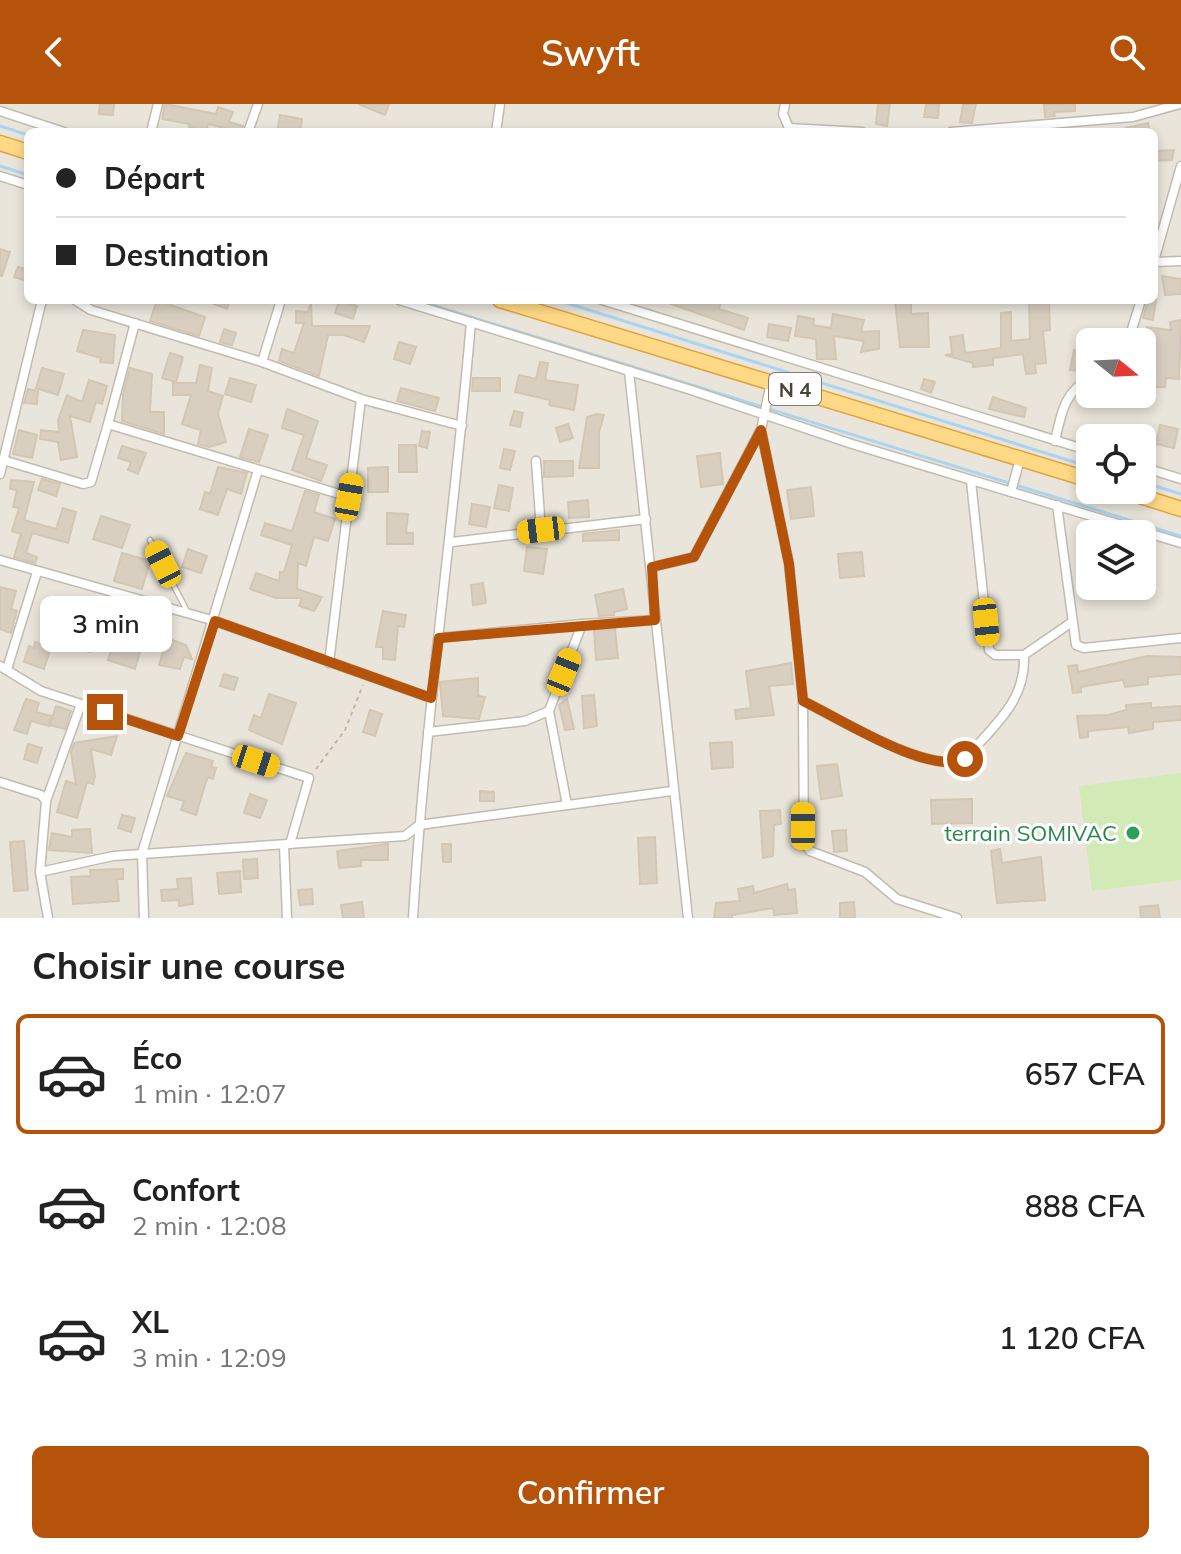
<!DOCTYPE html>
<html lang="fr">
<meta charset="utf-8">
<style>
body{margin:0;font-family:Mulish,sans-serif;background:#f2f2f2;color:#222;height:100vh;display:flex;flex-direction:column;font-size:30px;white-space:nowrap}
*{box-sizing:border-box;margin:0}
p{font-size:26px;color:#767676}
.icon{flex:none;width:44px;height:44px;fill:none;stroke:currentColor;stroke-width:2;stroke-linecap:round;stroke-linejoin:round}
.map{position:relative;height:814px;overflow:hidden}
.drawer{display:flex;flex-direction:column;background:#fff;flex:1}
.drawer>*{flex:none}
.top-card{position:absolute;left:24px;top:24px;width:1134px;height:176px;border-radius:12px;box-shadow:0 4px 12px #0003;display:grid;align-content:center;height:176px;padding:0 32px;background:#fff}
.needle{width:52px;rotate:108deg}
.tools{position:absolute;left:1076px;top:224px;display:grid;gap:16px}
.tools a{display:grid;place-items:center;width:80px;height:80px;border-radius:12px;background:#fff;box-shadow:0 4px 12px #0003;font-size:40px}
.end{position:absolute;width:36px;height:36px;margin:-18px;border:10px solid #b45309;background:#fff;box-shadow:0 0 0 4px #fff}
.from{border-radius:50%}
.bubble{position:absolute;height:56px;border-radius:12px;background:#fff;box-shadow:0 4px 12px #0003;font-size:26px;font-weight:600;line-height:56px;text-align:center}
.car{position:absolute;width:24px;height:48px;margin:-24px -12px;border-radius:10px;box-shadow:0 0 6px 2px #0007;background:linear-gradient(#f5c518 24%,#345 0 40%,#f5c518 0 76%,#345 0 86%,#f5c518 0)}
.top-card b{display:flex;align-items:center;gap:28px;height:76px;font-size:30px}
.top-card b+b{border-top:2px solid #e0e0e0}
.top-card i{width:20px;height:20px;background:#222}
ul{padding:0;list-style:none}
li{display:flex;align-items:center;gap:24px;height:120px;margin:0 16px 12px;padding:0 16px;border:4px solid transparent;border-radius:12px}
li div{flex:1}
li b{display:block;font-size:30px}
li em{font-style:normal;font-weight:600}
li.selected{border-color:#b45309}
li>.icon{width:72px;height:72px;stroke-width:1.5}
h2{padding:0 32px;font-size:36px;line-height:96px}
.primary-button{display:flex;gap:16px;margin-top:auto;padding:16px 32px}
.primary-button a{flex:1;height:92px;border-radius:12px;background:#b45309;color:#fff;font-size:32px;font-weight:600;line-height:92px;text-align:center}
header{display:flex;justify-content:space-between;align-items:center;height:104px;padding:0 32px;background:#b45309;color:#fff;font-size:36px;font-weight:600}
.map>svg:first-child{display:block}
</style>
<header><svg class="icon" aria-label="back" viewBox="0 0 24 24"><path d="M15 5l-7 7 7 7"/></svg>Swyft<svg class="icon" aria-label="search" viewBox="0 0 24 24"><circle cx="10" cy="10" r="6"/><path d="M15 15l6 6"/></svg></header>
<div class="map">
<svg width="1181" height="814" viewBox="0 0 1181 814">
<rect width="100%" height="100%" fill="#f6f3ec"/>
<path fill="#eae5da" fill-rule="evenodd" d="M0 0H1181V814H0ZM28 28H1154V196H28ZM1090 238H1142V290H1090ZM1090 334H1142V386H1090ZM1090 430H1142V482H1090Z"/>
<polygon fill="#d2eab5" points="1181,669 1181,776 1092,787 1079,682"/>
<g fill="none" stroke-linecap="round" stroke-linejoin="round">
<g stroke="#a9d4f2" stroke-width="3">
<polyline points="0,22 28,31"/>
<polyline points="0,62 28,71"/>
<polyline points="416,196 1181,432"/>
<polyline points="557,196 1090,363"/>
<polyline points="1142,378 1181,390"/>
</g>
</g>
<g fill="#d8cfc1" stroke="#d3c7b4" stroke-width="2">
<polygon points="100,0 114,0 113,11 99,10"/>
<polygon points="165,0 216,10 218,3 233,8 229,18 243,22 241,28 208,20 206,28 189,23 190,20 162,15"/>
<polygon points="358,0 389,0 385,11"/>
<polygon points="878,0 890,0 887,22 876,20"/>
<polygon points="926,0 939,1 938,14 924,13"/>
<polygon points="963,0 976,0 972,19 960,18"/>
<polygon points="1075,0 1075,7 1054,8 1055,12 1045,13 1044,1"/>
<polygon points="280,11 302,15 300,28 277,28"/>
<polygon points="1148,19 1150,28 1125,28 1125,24"/>
<polygon points="1174,46 1172,56 1154,57 1154,47"/>
<polygon points="0,145 10,148 2,172 0,172"/>
<polygon points="18,163 28,166 28,177 14,173"/>
<polygon points="1162,172 1181,175 1181,190 1165,191"/>
<polygon points="157,196 205,213 199,232 150,217"/>
<polygon points="204,196 230,196 227,205"/>
<polygon points="339,196 357,202 353,215 335,209"/>
<polygon points="660,196 721,196 719,205 748,214 744,226"/>
<polygon points="895,196 911,196 911,210 928,209 929,243 900,243"/>
<polygon points="1029,196 1049,196 1050,226 1043,227 1046,259 1035,260 1036,269 1026,270 1023,250 993,254 993,261 973,263 973,259 945,251 952,250 950,233 963,231 965,249 1001,244 1001,209 1011,208 1011,237 1030,235"/>
<polygon points="1148,196 1156,196 1153,216 1143,214"/>
<polygon points="311,199 312,222 370,222 364,238 344,231 328,231 319,272 279,257 282,245 294,249 304,219 296,219 296,207 308,208"/>
<polygon points="833,210 864,216 861,228 879,227 879,245 861,248 864,237 834,232 836,255 817,255 816,235 795,232 798,212 814,215 813,221 831,224"/>
<polygon points="1181,216 1179,275 1166,274 1165,283 1149,283 1150,263 1146,262 1151,247 1145,244 1147,223 1171,226 1170,218"/>
<polygon points="769,220 791,224 788,237 767,233"/>
<polygon points="224,225 236,229 232,241 220,238"/>
<polygon points="83,226 115,231 113,259 100,258 101,254 77,247"/>
<polygon points="399,238 416,243 410,260 394,255"/>
<polygon points="1074,246 1090,248 1088,268 1070,266"/>
<polygon points="170,249 183,253 176,278 162,274"/>
<polygon points="540,258 548,259 545,276 578,281 574,306 549,301 550,296 515,288 519,271 536,275"/>
<polygon points="200,261 212,264 208,287 223,292 218,310 226,338 209,343 198,340 201,326 182,320 191,291 173,291 173,279 196,279"/>
<polygon points="42,264 64,270 58,291 36,284"/>
<polygon points="130,264 152,270 150,308 164,308 164,330 122,317 123,290"/>
<polygon points="230,274 256,281 251,298 225,290"/>
<polygon points="473,274 500,274 500,287 472,287"/>
<polygon points="924,275 935,278 931,289 921,285"/>
<polygon points="89,276 107,282 102,300 96,298 90,318 70,312 77,353 61,356 58,338 40,335 41,326 59,328 58,316 67,291 82,298"/>
<polygon points="401,284 439,294 435,307 397,297"/>
<polygon points="28,285 38,287 37,300 24,299"/>
<polygon points="993,293 1026,304 1024,313 989,305"/>
<polygon points="287,305 318,317 306,354 327,361 321,377 292,366 304,331 282,324"/>
<polygon points="514,307 523,309 520,323 510,321"/>
<polygon points="597,310 604,311 599,328 599,364 579,364 587,313"/>
<polygon points="568,320 573,334 560,338 556,324"/>
<polygon points="1160,321 1178,325 1174,344 1156,340"/>
<polygon points="249,325 268,331 259,358 240,353"/>
<polygon points="19,326 37,331 32,354 13,350"/>
<polygon points="422,327 430,328 427,344 419,342"/>
<polygon points="399,341 416,341 417,368 399,368"/>
<polygon points="122,342 146,349 138,370 128,366 131,358 118,354"/>
<polygon points="504,345 515,347 510,366 500,364"/>
<polygon points="720,349 723,380 701,383 697,352"/>
<polygon points="544,357 573,357 573,372 544,373"/>
<polygon points="218,363 247,369 241,390 227,385 218,411 200,405 205,388 210,390"/>
<polygon points="388,363 388,388 368,388 368,364"/>
<polygon points="42,375 60,380 56,392 38,386"/>
<polygon points="11,376 34,378 24,416 56,425 63,404 76,408 68,439 32,429 26,449 37,453 35,459 14,453 21,430 12,427 19,404 13,403 17,386 10,385"/>
<polygon points="499,381 513,384 509,407 494,404"/>
<polygon points="811,383 814,412 791,415 787,386"/>
<polygon points="305,387 319,391 314,408 335,415 328,437 314,433 306,462 298,459 297,485 322,493 314,507 299,502 302,494 276,494 250,485 256,469 279,477 280,468 284,468 292,441 261,431 265,419 292,427"/>
<polygon points="588,396 589,413 569,414 568,398"/>
<polygon points="472,400 490,403 486,423 469,420"/>
<polygon points="387,409 408,410 406,429 413,429 413,440 387,440"/>
<polygon points="101,412 130,421 122,444 93,435"/>
<polygon points="619,426 619,436 583,437 583,430"/>
<polygon points="527,443 547,445 543,470 524,467"/>
<polygon points="188,445 207,452 201,469 182,463"/>
<polygon points="862,448 864,472 840,474 838,450"/>
<polygon points="122,449 150,457 142,485 114,477"/>
<polygon points="483,479 486,499 473,501 471,481"/>
<polygon points="0,483 16,487 11,505 17,507 11,529 0,525"/>
<polygon points="623,485 627,505 614,508 614,511 599,512 595,491"/>
<polygon points="46,503 74,510 75,505 100,513 89,548 65,540 69,525 42,518"/>
<polygon points="383,507 406,511 404,523 398,522 395,556 383,555 383,543 376,543"/>
<polygon points="615,525 618,554 596,556 594,526"/>
<polygon points="115,534 126,538 125,544 140,548 135,565 108,556"/>
<polygon points="167,534 186,541 192,555 184,553 180,565 159,561"/>
<polygon points="35,538 51,543 44,565 24,558 29,542 34,544"/>
<polygon points="1147,552 1181,553 1181,570 1148,573 1148,580 1125,583 1123,576 1103,579 1081,583 1081,588 1073,589 1068,562 1077,561 1078,568"/>
<polygon points="791,559 793,580 769,582 774,611 736,615 735,606 751,604 746,567"/>
<polygon points="224,570 238,574 234,586 220,582"/>
<polygon points="478,574 478,592 485,593 479,615 443,612 440,578"/>
<polygon points="269,590 296,599 282,640 249,626 254,611 261,614"/>
<polygon points="594,591 597,622 584,624 582,592"/>
<polygon points="26,595 39,599 36,608 51,612 49,622 31,617 27,630 14,626"/>
<polygon points="567,595 574,625 565,626 559,601"/>
<polygon points="1151,599 1151,604 1181,602 1181,616 1153,618 1153,625 1129,629 1128,623 1088,627 1088,633 1080,634 1077,612 1108,611 1126,606 1126,601"/>
<polygon points="56,602 71,607 65,625 50,621"/>
<polygon points="370,606 382,610 375,632 363,628"/>
<polygon points="117,632 111,651 91,645 95,672 93,680 87,678 77,714 57,708 66,677 76,680 71,649 74,639"/>
<polygon points="732,638 733,663 712,665 710,639"/>
<polygon points="28,640 42,644 37,659 24,655"/>
<polygon points="186,649 213,657 211,663 216,664 213,675 208,673 205,681 196,711 181,706 184,697 167,692"/>
<polygon points="837,660 842,692 821,695 817,662"/>
<polygon points="480,687 494,688 494,697 480,697"/>
<polygon points="250,690 267,696 260,714 244,709"/>
<polygon points="972,695 972,719 932,720 931,696"/>
<polygon points="780,706 781,720 774,721 773,752 763,754 760,707"/>
<polygon points="122,711 135,714 131,728 118,724"/>
<polygon points="90,725 92,749 49,746 52,729 72,733 72,726"/>
<polygon points="846,726 847,747 834,748 832,727"/>
<polygon points="655,733 657,779 640,780 638,734"/>
<polygon points="24,737 28,786 14,787 10,738"/>
<polygon points="388,740 388,756 361,756 361,762 339,764 337,747"/>
<polygon points="442,740 451,740 451,758 443,758"/>
<polygon points="1000,745 1002,759 1041,753 1045,796 997,799 991,747"/>
<polygon points="257,755 258,774 244,775 243,756"/>
<polygon points="123,765 123,775 117,775 119,797 73,800 71,773 91,772 90,766"/>
<polygon points="240,767 241,788 219,790 217,769"/>
<polygon points="191,774 193,800 179,802 179,796 162,797 161,786 178,785 177,775"/>
<polygon points="787,780 788,786 795,785 797,809 774,811 773,804 732,811 732,814 714,814 716,799 740,797 738,785 753,782 754,789"/>
<polygon points="312,785 313,800 300,801 298,786"/>
<polygon points="362,798 364,814 343,814 341,801"/>
<polygon points="854,798 855,814 840,814 840,799"/>
<polygon points="1158,801 1160,814 1141,814 1140,803"/>
</g>
<g fill="none" stroke-linecap="round" stroke-linejoin="round">
<g stroke="#c2bbae" stroke-width="7">
<polyline id="service" points="150,436 187,507"/>
</g>
<g stroke="#c2bbae" stroke-width="11">
<g id="minor">
<polyline points="785,0 783,10 789,24 862,28"/>
<polyline points="0,7 64,28"/>
<polyline points="151,28 158,0"/>
<polyline points="248,28 258,0"/>
<polyline points="496,28 500,0"/>
<polyline points="951,28 1133,13 1180,0"/>
<polyline points="0,72 28,81"/>
<polyline points="1154,157 1181,62"/>
<polyline points="1154,158 1181,157"/>
<polyline points="75,196 91,206 262,258 361,295 462,322"/>
<polyline points="399,196 691,286 852,340 1181,439"/>
<polyline points="602,196 1090,347"/>
<polyline points="135,219 108,320 349,393"/>
<polyline points="1128,238 1141,196"/>
<polyline points="262,258 281,196"/>
<polyline points="629,267 688,814"/>
<polyline points="771,278 761,326 789,460 803,597 804,739 810,747 865,768 897,795 957,814"/>
<path d="M1055 337C1061 311 1064 287 1090 275"/>
<polyline points="3,356 83,380 91,378 108,320"/>
<polyline points="536,357 541,426"/>
<polyline points="1142,363 1181,375"/>
<polyline points="0,370 42,196"/>
<polyline points="971,377 989,546 995,551 1024,551"/>
<polyline points="1011,388 1020,355"/>
<polyline points="1057,401 1076,541 1084,544 1181,534"/>
<polyline points="452,438 646,415"/>
<polyline points="0,456 215,517 431,594"/>
<polyline points="652,463 694,453 760,327"/>
<polyline points="439,534 582,520"/>
<polyline points="329,559 361,295"/>
<polyline points="0,562 41,587 309,674 290,740"/>
<polyline points="7,565 37,468"/>
<path d="M803 597C839 614 930 672 965 655 994 621 1026 598 1024 551L1072 518"/>
<polyline points="549,607 567,701"/>
<polyline points="428,628 525,617 549,607 582,520 655,516"/>
<polyline points="0,678 41,691 46,697 40,768 48,814"/>
<polyline points="46,697 81,600"/>
<polyline points="284,741 287,814"/>
<polyline points="40,768 113,752 405,732 419,721 672,687"/>
<polyline points="144,814 142,749 258,366"/>
<path d="M413 814C425 615 454 417 471 218"/>
</g>
</g>
<g stroke="#e0a43c" stroke-width="17">
<g id="trunk">
<polyline points="0,39 28,48"/>
<polyline points="500,196 1090,376"/>
<polyline points="1121,386 1181,405"/>
</g>
</g>
<polyline stroke="#c4b79f" stroke-width="2" stroke-dasharray="4 4" stroke-linecap="butt" points="316,665 345,626 363,581"/>
<use href="#service" stroke="#fff" stroke-width="4"/>
<use href="#minor" stroke="#fff" stroke-width="8"/>
<use href="#trunk" stroke="#ffd985" stroke-width="14"/>
</g>
<g fill="none" stroke-linecap="round" stroke-linejoin="round">
<path stroke="#b45309" stroke-width="10" d="M105 608 178 632 215 517 431 594 439 534 655 516 652 463 694 453 761 326 789 460 803 597C839 614 929 672 965 655"/>
</g>
<circle fill="#2e9e5b" stroke="#fff" stroke-width="3" cx="1133" cy="729" r="8"/>
<g text-anchor="middle" dominant-baseline="central" stroke-width="6" stroke-linejoin="round" paint-order="stroke">
<rect fill="#fff" stroke="#817c74" stroke-width="2" x="769" y="269" width="52" height="32" rx="6"/>
<g font-size="20" font-weight="bold" fill="#4b4439">
<text x="795" y="285">N 4</text>
</g>
<g font-size="22" fill="#27864d" stroke="#fff" text-anchor="end">
<text x="1117" y="729">terrain SOMIVAC</text>
</g>
</g>
</svg>
<div class="tools">
<a><svg class="needle" viewBox="-14 -14 28 28"><path d="M0-13l5 13h-10z" fill="#e53935"/><path d="M0 13l5-13h-10z" fill="#767676"/></svg></a>
<a><svg class="icon" aria-label="locate" viewBox="0 0 24 24"><circle cx="12" cy="12" r="6"/><path d="M12 2v4M12 18v4M2 12h4M18 12h4"/></svg></a>
<a><svg class="icon" aria-label="layers" viewBox="0 0 24 24"><path d="M12 4l9 5-9 5-9-5zM3 14l9 5 9-5"/></svg></a>
</div>
<i class="end from" style="left:965px;top:655px"></i>
<i class="end" style="left:105px;top:608px"></i>
<div class="bubble" style="left:40px;top:492px;width:132px">3 min</div>
<i class="car" style="left:349px;top:393px;rotate:10deg"></i>
<i class="car" style="left:541px;top:426px;rotate:263deg"></i>
<i class="car" style="left:163px;top:460px;rotate:333deg"></i>
<i class="car" style="left:986px;top:518px;rotate:174deg"></i>
<i class="car" style="left:564px;top:568px;rotate:22deg"></i>
<i class="car" style="left:256px;top:657px;rotate:108deg"></i>
<i class="car" style="left:803px;top:722px;rotate:0deg"></i>
<div class="top-card">
<b><i class="from"></i>Départ</b>
<b><i></i>Destination</b>
</div>
</div>
<section class="drawer">
<h2>Choisir une course</h2>
<ul>
<li class="selected"><svg class="icon" aria-label="car" viewBox="0 0 24 24"><path d="M5 17H2v-5l4-1 3-4h7l3 4 3 1v5h-3M9 17h6M6 11h13"/><circle cx="7" cy="17" r="2"/><circle cx="17" cy="17" r="2"/></svg><div><b>Éco</b><p>1 min · 12:07</p></div><em>657 CFA</em></li>
<li><svg class="icon" aria-label="car" viewBox="0 0 24 24"><path d="M5 17H2v-5l4-1 3-4h7l3 4 3 1v5h-3M9 17h6M6 11h13"/><circle cx="7" cy="17" r="2"/><circle cx="17" cy="17" r="2"/></svg><div><b>Confort</b><p>2 min · 12:08</p></div><em>888 CFA</em></li>
<li><svg class="icon" aria-label="car" viewBox="0 0 24 24"><path d="M5 17H2v-5l4-1 3-4h7l3 4 3 1v5h-3M9 17h6M6 11h13"/><circle cx="7" cy="17" r="2"/><circle cx="17" cy="17" r="2"/></svg><div><b>XL</b><p>3 min · 12:09</p></div><em>1 120 CFA</em></li>
</ul>
<div class="primary-button"><a>Confirmer</a></div>
</section>
